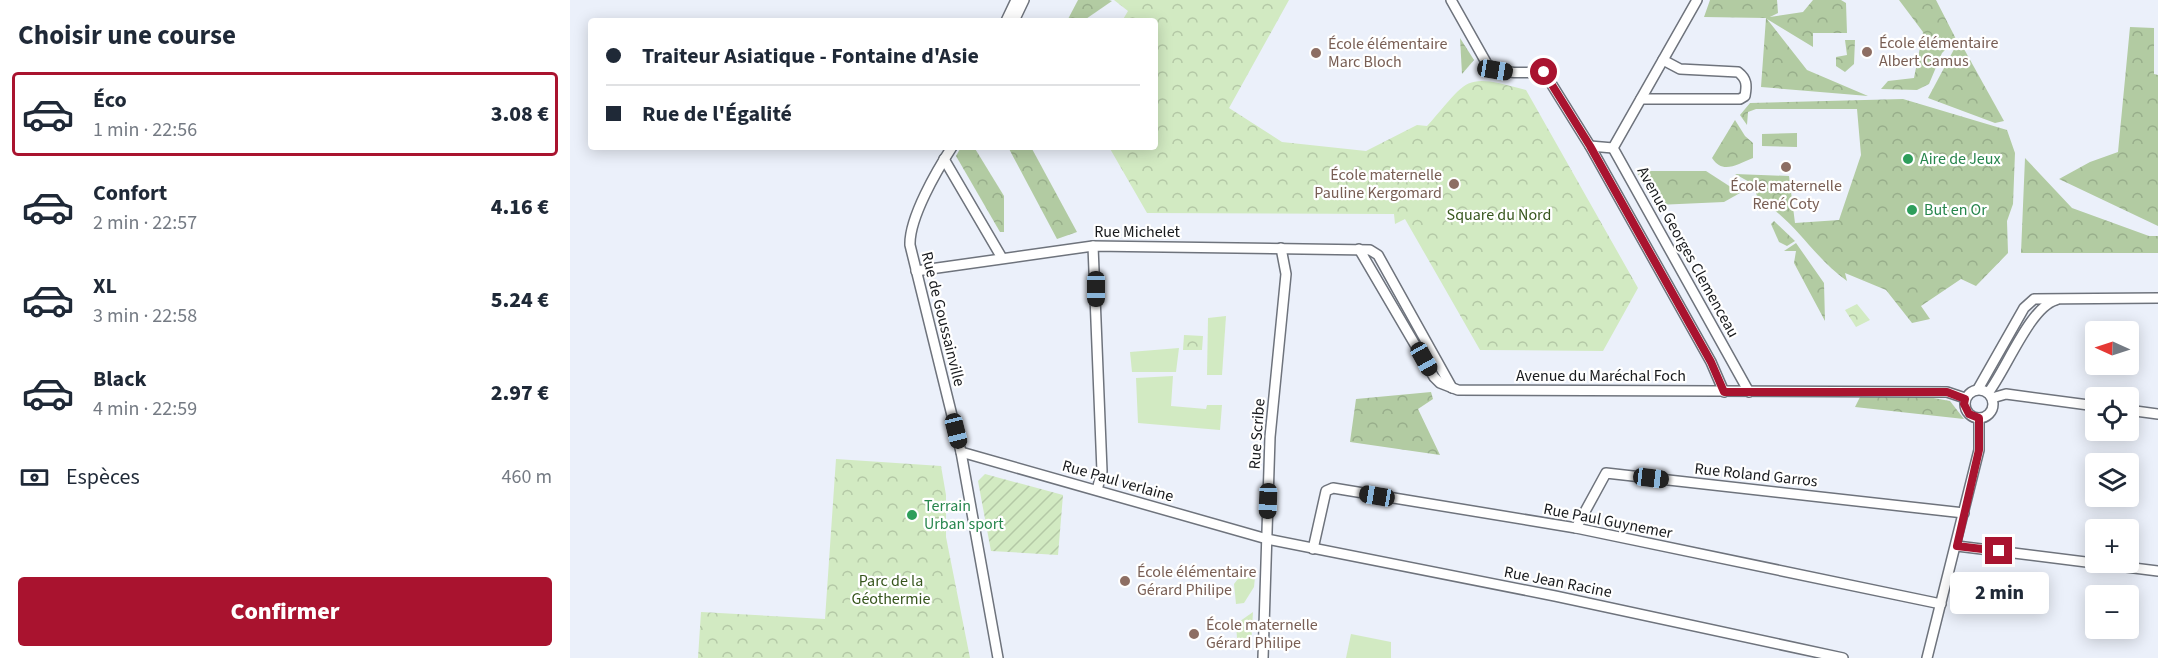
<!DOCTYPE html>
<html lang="fr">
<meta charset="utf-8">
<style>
body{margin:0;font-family:"Source Sans 3",sans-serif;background:#f2f2f3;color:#1f2937;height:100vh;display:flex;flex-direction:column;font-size:22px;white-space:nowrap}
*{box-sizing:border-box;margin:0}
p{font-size:20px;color:#747a83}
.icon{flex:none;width:33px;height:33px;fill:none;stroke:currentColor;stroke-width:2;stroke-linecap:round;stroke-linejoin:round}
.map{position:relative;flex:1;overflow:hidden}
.details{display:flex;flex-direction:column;background:#fff;width:570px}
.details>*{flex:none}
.guide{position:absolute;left:18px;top:18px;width:570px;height:132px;border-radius:6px;box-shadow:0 3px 15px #0003;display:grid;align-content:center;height:132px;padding:0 18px;background:#fff}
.needle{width:39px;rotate:273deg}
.tools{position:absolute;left:1515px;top:321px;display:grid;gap:12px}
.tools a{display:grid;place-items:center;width:54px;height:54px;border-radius:6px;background:#fff;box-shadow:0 3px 15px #0003;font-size:30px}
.end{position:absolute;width:27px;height:27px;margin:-14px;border:8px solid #a9132f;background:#fff;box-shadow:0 0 0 3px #fff}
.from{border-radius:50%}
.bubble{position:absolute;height:42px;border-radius:6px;background:#fff;box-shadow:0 3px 15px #0003;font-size:20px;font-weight:800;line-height:42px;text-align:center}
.car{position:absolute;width:18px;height:36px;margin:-18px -9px;border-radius:8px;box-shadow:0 0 4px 2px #0007;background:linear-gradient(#222 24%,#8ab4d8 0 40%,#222 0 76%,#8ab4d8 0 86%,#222 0)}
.guide b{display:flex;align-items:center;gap:21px;height:57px;font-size:22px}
.guide b+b{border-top:2px solid #e0e1e3}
.guide i{width:15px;height:15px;background:#1f2937}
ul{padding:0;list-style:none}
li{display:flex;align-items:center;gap:18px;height:84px;margin:0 12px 9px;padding:0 6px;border:3px solid transparent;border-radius:6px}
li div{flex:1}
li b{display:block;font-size:22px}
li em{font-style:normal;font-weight:800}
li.current{border-color:#a9132f}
li>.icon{width:54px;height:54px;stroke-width:1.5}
h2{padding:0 18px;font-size:27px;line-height:72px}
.pay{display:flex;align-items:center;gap:15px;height:66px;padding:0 18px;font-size:22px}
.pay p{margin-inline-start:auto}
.cta{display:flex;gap:12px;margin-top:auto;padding:12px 18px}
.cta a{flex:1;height:69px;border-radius:6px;background:#a9132f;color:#fff;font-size:24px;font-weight:800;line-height:69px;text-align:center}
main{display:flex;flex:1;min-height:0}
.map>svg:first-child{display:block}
</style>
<main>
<section class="details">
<h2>Choisir une course</h2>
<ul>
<li class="current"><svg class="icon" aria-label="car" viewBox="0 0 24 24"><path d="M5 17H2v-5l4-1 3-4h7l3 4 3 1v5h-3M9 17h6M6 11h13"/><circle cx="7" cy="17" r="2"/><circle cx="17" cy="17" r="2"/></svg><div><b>Éco</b><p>1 min · 22:56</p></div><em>3.08 €</em></li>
<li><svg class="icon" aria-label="car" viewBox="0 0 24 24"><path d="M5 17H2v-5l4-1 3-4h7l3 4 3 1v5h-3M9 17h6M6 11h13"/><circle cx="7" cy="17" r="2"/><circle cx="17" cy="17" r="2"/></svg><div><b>Confort</b><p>2 min · 22:57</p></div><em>4.16 €</em></li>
<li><svg class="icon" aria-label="car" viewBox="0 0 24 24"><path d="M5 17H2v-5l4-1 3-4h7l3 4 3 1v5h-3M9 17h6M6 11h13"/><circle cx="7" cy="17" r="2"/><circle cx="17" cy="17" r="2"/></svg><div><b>XL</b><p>3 min · 22:58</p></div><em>5.24 €</em></li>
<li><svg class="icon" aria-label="car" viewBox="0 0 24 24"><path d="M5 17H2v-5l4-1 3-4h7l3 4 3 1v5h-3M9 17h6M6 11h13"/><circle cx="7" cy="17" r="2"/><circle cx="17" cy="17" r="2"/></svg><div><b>Black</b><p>4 min · 22:59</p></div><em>2.97 €</em></li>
</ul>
<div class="pay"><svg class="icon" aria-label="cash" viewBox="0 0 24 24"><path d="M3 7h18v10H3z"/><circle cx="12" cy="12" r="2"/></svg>Espèces<p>460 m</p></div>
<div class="cta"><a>Confirmer</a></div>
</section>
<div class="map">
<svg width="1588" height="658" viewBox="0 0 1588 658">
<defs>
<pattern id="forest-crowns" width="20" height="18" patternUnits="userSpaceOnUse" patternTransform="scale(1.5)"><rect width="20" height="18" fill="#b2cba2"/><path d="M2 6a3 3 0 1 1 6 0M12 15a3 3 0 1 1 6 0" fill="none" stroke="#98ae8b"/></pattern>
<pattern id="park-crowns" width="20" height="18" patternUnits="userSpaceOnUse" patternTransform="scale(1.5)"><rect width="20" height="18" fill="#d2eac2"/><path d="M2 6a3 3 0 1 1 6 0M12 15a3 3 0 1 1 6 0" fill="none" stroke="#b4c8a6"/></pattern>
<pattern id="garden-furrows" width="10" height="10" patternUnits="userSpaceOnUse" patternTransform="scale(1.5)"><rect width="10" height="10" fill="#d2eac2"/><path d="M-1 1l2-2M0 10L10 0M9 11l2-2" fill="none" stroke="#b4c8a6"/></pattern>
</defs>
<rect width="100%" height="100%" fill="#ebf0fa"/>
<g fill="#d2eac2">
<polygon points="656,316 652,375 637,375 638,318"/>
<polygon points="609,348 606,372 562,372 560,352"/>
<polygon points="603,376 601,406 636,409 637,405 652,405 650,430 568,423 566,378"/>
<polygon points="671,575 685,577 684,587 674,603 666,604 664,584"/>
<polygon points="683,612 681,646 667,638 666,624"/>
<polygon points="781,634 821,642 821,658 776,658"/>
</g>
<g fill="url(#forest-crowns)">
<polygon points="508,0 539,0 542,1 513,21 497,21"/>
<polygon points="1140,0 1207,0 1208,13 1200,17 1233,12 1243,0 1271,0 1276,3 1277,33 1243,33 1243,47 1197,19 1237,70 1298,96 1191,87 1196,18 1134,17"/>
<polygon points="1329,0 1366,0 1386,39 1372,53 1359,84 1347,90 1311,89 1318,81 1344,78 1353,32"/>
<polygon points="1560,27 1584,28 1584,74 1588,75 1588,226 1489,179 1520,162 1548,152"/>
<polygon points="890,38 904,60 892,74"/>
<polygon points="1275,40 1285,40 1284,64 1275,72 1266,66 1266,57 1277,55"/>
<polygon points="1389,40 1434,121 1425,123 1358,98"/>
<path d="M1333 99 1437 130 1445 153 1443 204 1437 221 1438 253 1406 286 1391 279 1351 306 1360 319 1342 323 1316 290 1275 273 1277 281C1243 257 1224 219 1188 199L1183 184 1165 174 1219 176 1225 223 1269 220 1291 155 1287 109H1186L1178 112 1177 125 1170 115 1180 103Z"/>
<path d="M1165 120 1175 136 1183 143V158C1167 164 1153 175 1142 158Z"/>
<polygon points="1227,133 1227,147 1192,146 1192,134"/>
<polygon points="391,147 404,147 434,196 434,232 430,232 386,156"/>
<polygon points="438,147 461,147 507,232 487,239"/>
<polygon points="1455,158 1502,208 1579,236 1588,236 1588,253 1451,253"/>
<polygon points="1066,171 1136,171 1170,193 1154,202 1087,205"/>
<polygon points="1204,221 1225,241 1217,246 1209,242 1201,224"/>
<polygon points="1226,243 1254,283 1255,321 1224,263 1226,251 1214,251"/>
<polygon points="861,392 863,399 848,409 870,455 780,442 786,399"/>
<polygon points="1291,395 1347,395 1380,401 1394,419 1285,407"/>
</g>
<g fill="url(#park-crowns)">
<path d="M544 0H719L659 108 712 142 796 151 847 125 857 126C899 79 892 72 956 90L1068 288 1033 351 910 350 835 219 825 224 824 214 577 213 539 147H585V21H552L558 11Z"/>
<polygon points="1287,304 1300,320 1286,327 1275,310"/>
<polygon points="614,335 633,336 632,350 613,350"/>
<polygon points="266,459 371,466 376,495 376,537 400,658 128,658 131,612 255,619"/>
</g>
<polygon fill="url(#garden-furrows)" points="415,474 493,495 488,555 421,551 408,481"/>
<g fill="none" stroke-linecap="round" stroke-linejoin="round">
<g stroke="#6e737c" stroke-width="12">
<g id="minor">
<path d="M881 0 917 64C933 76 956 72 974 72L1020 146 1141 362 1154 392"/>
<polyline points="436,21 446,0"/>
<polyline points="444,21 454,0"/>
<path d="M1071 99H1170L1175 96C1177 85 1177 79 1168 72L1110 69 1093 60"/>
<polyline points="1020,146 1043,148"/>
<path d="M382 147C367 170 339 218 340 245L391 452 428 658"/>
<polyline points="1043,148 1179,392"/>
<polyline points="1043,148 1127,0"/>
<polyline points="374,159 432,258"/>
<polyline points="523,246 532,471 527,490"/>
<polyline points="789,249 864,377 870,383 888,390 1377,392 1395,398"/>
<polyline points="346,271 523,246 800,250 808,255 882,388"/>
<polyline points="1408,389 1454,308 1464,299 1588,298"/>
<circle cx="1409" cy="404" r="14"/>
<path d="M1418 393C1436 370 1460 307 1486 300"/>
<polyline points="1422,398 1436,394 1526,406"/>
<polyline points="1558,410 1588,414"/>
<polyline points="391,452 697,539 985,596 1273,658"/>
<polyline points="1006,528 1036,473 1394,513"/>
<polyline points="1387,546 1588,571"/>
<polyline points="743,549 756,491 763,488 1006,528 1371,604"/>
<polyline points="693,658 700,437 716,274 711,248"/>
<polyline points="1357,658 1409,450 1409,418"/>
</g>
</g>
<use href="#minor" stroke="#fff" stroke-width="9"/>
</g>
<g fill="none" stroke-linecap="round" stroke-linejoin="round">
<polyline stroke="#a9132f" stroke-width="8" points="974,72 1020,146 1141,362 1154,392 1377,392 1395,399 1394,404 1399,414 1409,418 1409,450 1387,546 1429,551"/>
</g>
<g fill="#8d6e63" stroke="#fff" stroke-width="2">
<circle cx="1297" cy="52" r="6"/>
<circle cx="746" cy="53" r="6"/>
<circle cx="1216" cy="167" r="6"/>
<circle cx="884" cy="184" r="6"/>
<circle cx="555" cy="581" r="6"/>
<circle cx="624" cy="634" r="6"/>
</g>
<g fill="#2e9e5b" stroke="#fff" stroke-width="2">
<circle cx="1338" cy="159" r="6"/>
<circle cx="1342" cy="210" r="6"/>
<circle cx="342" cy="515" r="6"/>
</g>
<g text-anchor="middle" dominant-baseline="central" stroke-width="4.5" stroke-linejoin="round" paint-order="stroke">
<g font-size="16" fill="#785e54" stroke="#fff" text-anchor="start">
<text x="1309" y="43">École élémentaire<tspan x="1309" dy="18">Albert Camus</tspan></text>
<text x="758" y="44">École élémentaire<tspan x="758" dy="18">Marc Bloch</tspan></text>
<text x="872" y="175" text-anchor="end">École maternelle<tspan x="872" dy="18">Pauline Kergomard</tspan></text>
<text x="1216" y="186" text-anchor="middle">École maternelle<tspan x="1216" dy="18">René Coty</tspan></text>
<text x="567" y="572">École élémentaire<tspan x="567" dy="18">Gérard Philipe</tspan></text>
<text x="636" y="625">École maternelle<tspan x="636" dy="18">Gérard Philipe</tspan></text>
</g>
<g font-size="16" fill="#27864d" stroke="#fff" text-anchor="start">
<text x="1350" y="159">Aire de Jeux</text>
<text x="1354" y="210">But en Or</text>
<text x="354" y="506">Terrain<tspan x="354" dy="18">Urban sport</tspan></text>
</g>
<g font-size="16" fill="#37561d" stroke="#fff">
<text x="929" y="215">Square du Nord</text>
<text x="321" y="581">Parc de la<tspan x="321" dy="18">Géothermie</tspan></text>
</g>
<g font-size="16" fill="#17191c" stroke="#fff">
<text x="567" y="232">Rue Michelet</text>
<text transform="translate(1118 252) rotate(61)">Avenue Georges Clemenceau</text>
<text transform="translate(373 319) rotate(76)">Rue de Goussainville</text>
<text x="1031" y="376">Avenue du Maréchal Foch</text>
<text transform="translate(687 434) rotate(-86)">Rue Scribe</text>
<text transform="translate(1186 475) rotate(6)">Rue Roland Garros</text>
<text transform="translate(548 481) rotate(16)">Rue Paul verlaine</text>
<text transform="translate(1038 521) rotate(11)">Rue Paul Guynemer</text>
<text transform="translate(988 582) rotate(11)">Rue Jean Racine</text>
</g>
</g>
</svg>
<div class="tools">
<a><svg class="needle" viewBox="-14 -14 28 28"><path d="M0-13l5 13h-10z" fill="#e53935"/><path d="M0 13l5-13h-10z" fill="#747a83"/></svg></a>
<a><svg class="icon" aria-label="locate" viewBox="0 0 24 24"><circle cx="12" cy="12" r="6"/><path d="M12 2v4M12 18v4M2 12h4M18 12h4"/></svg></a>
<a><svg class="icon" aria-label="layers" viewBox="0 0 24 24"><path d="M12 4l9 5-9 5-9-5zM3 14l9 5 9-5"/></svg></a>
<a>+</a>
<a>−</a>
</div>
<i class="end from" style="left:974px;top:72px"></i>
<i class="end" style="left:1429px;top:551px"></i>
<div class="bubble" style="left:1380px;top:572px;width:99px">2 min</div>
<i class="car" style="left:925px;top:70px;rotate:99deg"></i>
<i class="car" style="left:526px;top:289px;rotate:180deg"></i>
<i class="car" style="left:854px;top:359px;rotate:151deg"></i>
<i class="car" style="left:386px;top:431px;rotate:166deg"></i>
<i class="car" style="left:1081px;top:478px;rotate:97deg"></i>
<i class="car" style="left:807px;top:496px;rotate:280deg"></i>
<i class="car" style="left:698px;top:501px;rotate:182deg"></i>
<div class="guide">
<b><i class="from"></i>Traiteur Asiatique - Fontaine d'Asie</b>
<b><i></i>Rue de l'Égalité</b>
</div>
</div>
</main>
